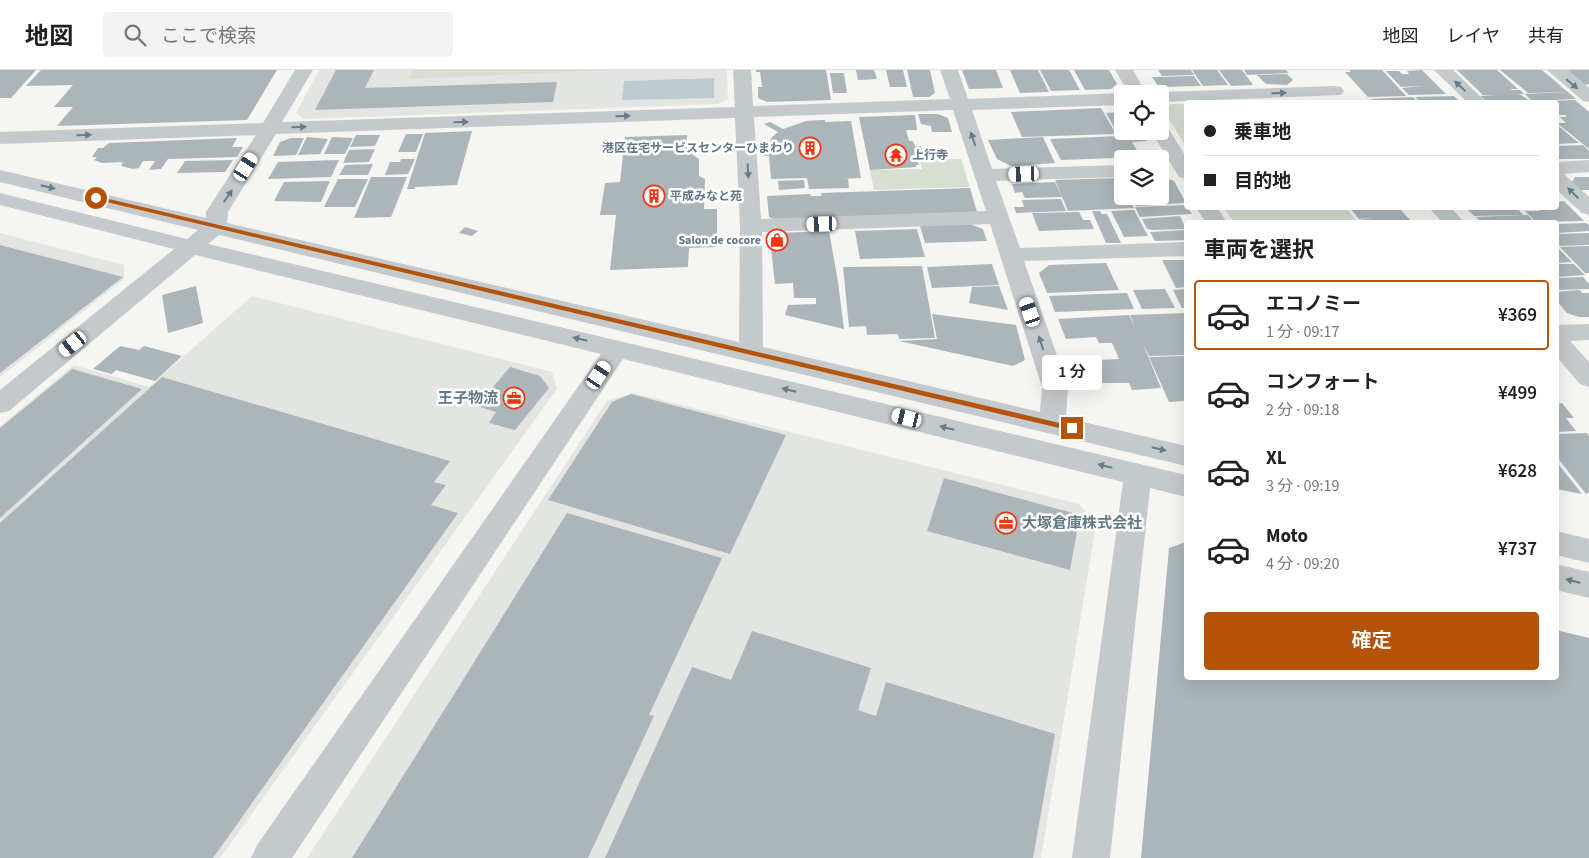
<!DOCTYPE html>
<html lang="ja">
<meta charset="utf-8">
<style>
body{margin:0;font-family:"Source Sans 3","Noto Sans JP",sans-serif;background:#f2f2f2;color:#222;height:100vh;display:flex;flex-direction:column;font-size:19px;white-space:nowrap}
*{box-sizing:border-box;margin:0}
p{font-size:16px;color:#767676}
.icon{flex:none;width:28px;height:28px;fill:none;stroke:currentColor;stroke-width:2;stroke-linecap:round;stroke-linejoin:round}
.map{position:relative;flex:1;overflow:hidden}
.drawer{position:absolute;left:1184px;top:150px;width:375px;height:460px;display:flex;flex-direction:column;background:#fff;border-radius:5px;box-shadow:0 5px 20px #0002}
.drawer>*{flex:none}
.hud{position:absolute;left:1184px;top:30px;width:375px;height:110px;border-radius:5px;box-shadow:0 5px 20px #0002;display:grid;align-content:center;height:110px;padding:0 20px;background:#fff}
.tools{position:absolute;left:1114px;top:15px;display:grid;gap:10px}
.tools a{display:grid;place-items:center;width:55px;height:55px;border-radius:5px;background:#fff;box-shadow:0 5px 20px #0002;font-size:25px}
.end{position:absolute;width:22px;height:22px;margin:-11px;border:6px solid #b45309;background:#fff;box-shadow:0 0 0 2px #fff}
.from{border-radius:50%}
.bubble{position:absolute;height:35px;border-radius:5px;background:#fff;box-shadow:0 5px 20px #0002;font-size:16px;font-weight:600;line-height:35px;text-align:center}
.car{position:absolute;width:15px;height:30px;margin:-15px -8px;border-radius:6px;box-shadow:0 0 4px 1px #0007;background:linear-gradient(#fff 24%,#345 0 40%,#fff 0 76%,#345 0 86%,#fff 0)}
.hud b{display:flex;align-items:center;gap:18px;height:48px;font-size:19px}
.hud b+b{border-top:1px solid #e0e0e0}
.hud i{width:12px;height:12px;background:#222}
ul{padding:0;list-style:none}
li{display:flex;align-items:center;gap:15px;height:70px;margin:0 10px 8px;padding:0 10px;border:2px solid transparent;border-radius:5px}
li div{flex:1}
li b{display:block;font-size:19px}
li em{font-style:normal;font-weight:600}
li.selected{border-color:#b45309}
li>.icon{width:45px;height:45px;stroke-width:1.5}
h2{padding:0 20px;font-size:22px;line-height:60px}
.cta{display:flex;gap:10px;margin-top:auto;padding:10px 20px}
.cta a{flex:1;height:58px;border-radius:5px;background:#b45309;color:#fff;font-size:20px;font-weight:600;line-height:58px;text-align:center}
header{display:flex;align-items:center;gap:30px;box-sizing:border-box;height:70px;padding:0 25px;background:#fff;border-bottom:1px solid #e0e0e0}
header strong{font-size:24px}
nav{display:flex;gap:28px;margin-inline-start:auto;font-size:18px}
.search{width:350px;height:45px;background:#f2f2f2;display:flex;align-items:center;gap:12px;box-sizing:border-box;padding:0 18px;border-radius:5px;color:#767676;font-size:19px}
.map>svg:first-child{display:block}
</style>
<header>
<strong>地図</strong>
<div class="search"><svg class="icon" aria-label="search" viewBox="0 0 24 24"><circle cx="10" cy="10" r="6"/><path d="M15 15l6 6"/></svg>ここで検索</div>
<nav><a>地図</a><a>レイヤ</a><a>共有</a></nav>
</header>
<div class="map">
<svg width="1589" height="788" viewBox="0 0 1589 788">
<rect width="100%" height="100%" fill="#f5f5f1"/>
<g fill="#e3e5e2">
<polygon points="319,0 727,0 728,29 718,34 305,49 296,43"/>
<polygon points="0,163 124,195 124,209 0,307"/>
<polygon points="252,226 552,302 557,319 220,788 0,788 0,356 74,295 149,317"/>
<polygon points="633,323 1079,434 1096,455 1041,788 307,788 607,331"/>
</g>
<g fill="#d7ded2">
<polygon points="412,0 615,0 409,9"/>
<polygon points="1171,34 1186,34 1186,77 1164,41"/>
<polygon points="961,89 970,117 874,120 870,100 922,99 920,90"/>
<polygon points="1224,138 1346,138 1357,152 1234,152"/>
</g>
<polygon fill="#bdcbcf" points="714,8 714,28 622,30 624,11"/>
<g fill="#acb6ba">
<polygon points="0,0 36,0 11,28 0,28"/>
<polygon points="41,0 277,0 247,50 57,56 73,37 54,37 73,15 26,16"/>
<polygon points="336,0 374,0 365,18 557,12 553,32 315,40"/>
<polygon points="756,0 826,0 831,30 767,32 758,28 758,17 762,17 760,2 756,2"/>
<polygon points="856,0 874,0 877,9 858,10"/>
<polygon points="886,0 903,0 907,17 890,17"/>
<polygon points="907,0 930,0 935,23 929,27 913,27"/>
<polygon points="962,0 996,0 1003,18 969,19"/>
<polygon points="1010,0 1038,0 1049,22 1020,23"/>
<polygon points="1040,0 1069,0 1080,20 1051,21"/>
<polygon points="1074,0 1109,0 1117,14 1111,19 1085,20"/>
<polygon points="1158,0 1191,0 1194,5 1162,6"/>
<polygon points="1192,0 1217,0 1228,15 1203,16"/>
<polygon points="1219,0 1242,0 1253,15 1231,16"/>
<polygon points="1244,0 1286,0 1289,3 1247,5"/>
<polygon points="1349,0 1382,0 1406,26 1368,27 1345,2 1351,2"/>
<polygon points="1422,0 1446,24 1409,25 1402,18 1422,16 1401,17 1386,1 1399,1 1402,4 1409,4 1407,1"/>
<polygon points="1457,0 1497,0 1518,19 1510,19 1512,20 1520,20 1524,24 1519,24 1532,32 1488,32 1480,26 1494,25 1483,25"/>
<polygon points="1500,0 1542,0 1576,29 1532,31 1525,24 1566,22 1528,23"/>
<polygon points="1567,0 1589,0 1589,14 1585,15"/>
<polygon points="830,3 844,3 847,23 833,23"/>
<polygon points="1287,4 1293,10 1287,15 1266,14 1257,5"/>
<polygon points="1194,6 1201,16 1159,17 1152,7"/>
<polygon points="1454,26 1460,32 1420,32 1415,27"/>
<polygon points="1413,27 1418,32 1374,32 1370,29"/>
<polygon points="1575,30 1589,42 1589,79 1557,53 1566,53 1560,47 1567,47 1565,45 1556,45 1556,32 1548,32 1548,31"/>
<polygon points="1101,38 1116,64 1022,67 1011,42"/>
<polygon points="1122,42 1122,61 1142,61 1142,63 1118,64 1106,43"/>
<polygon points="918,44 938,44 948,48 952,62 932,62 931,56 921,54"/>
<polygon points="915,45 917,60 906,60 909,71 913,71 915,76 921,76 924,89 917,90 919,95 916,95 916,97 870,100 859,47"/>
<polygon points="821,50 825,50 825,52 851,51 861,108 842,109 848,109 849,118 809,119 807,108 771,109 769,86 763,86 764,81 772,67 778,62 764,54 770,52 783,59 806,51"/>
<polygon points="1556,54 1579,73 1556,74"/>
<polygon points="472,61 457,115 415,117 415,119 407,119 425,63"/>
<polygon points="406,64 423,64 416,82 398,82"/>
<polygon points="356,65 380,65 375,76 350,77"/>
<polygon points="687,65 687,81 699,89 699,106 705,109 704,139 717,139 717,177 689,178 688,197 610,200 616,145 600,145 605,113 620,112 625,67"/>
<polygon points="1144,65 1147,71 1132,72 1141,87 1061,90 1050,69"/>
<polygon points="307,67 328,69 320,84 298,85"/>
<polygon points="332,67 353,68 345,84 324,84"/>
<polygon points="1043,67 1055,93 1011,96 997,89 988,70"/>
<polygon points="237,68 232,77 243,77 237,87 168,89 161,99 149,100 155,91 143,91 139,98 133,99 121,96 123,92 102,93 94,90 97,87 92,87 98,78 103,78 109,73"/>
<polygon points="291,68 304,68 296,85 273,86 280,72"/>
<polygon points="1583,75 1589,81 1589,89 1556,89 1556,76"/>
<polygon points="375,79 369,92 343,93 349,80"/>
<polygon points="401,89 415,89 408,104 385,105 390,92 400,92"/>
<polygon points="233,90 225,102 177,103 185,91"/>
<polygon points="339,90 331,107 268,109 278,92"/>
<polygon points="373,94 368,105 339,105 345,95"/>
<polygon points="1160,106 1174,111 1186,133 1136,136 1131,126 1160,126"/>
<polygon points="371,107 407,107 391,147 354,148"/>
<polygon points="1575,107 1589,107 1589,120 1580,120 1572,112"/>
<polygon points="1118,108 1122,116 1122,126 1127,126 1134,138 1068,141 1055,110"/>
<polygon points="338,109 368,109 355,137 324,137"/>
<polygon points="804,110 805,118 779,120 778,111"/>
<polygon points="330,111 321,132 274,131 284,112"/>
<polygon points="1055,112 1062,127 1025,128 1022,122 1015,123 1012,114"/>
<polygon points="970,118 977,142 774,149 769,147 767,126 810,124 811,126 822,126 821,123"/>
<polygon points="1061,129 1066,141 1016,143 1014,137 1024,137 1022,130"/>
<polygon points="1564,131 1584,151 1536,152 1525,141 1540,141 1537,138 1556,138 1556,132"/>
<polygon points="1186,135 1192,144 1140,147 1135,137"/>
<polygon points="1350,138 1399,138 1412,152 1361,152 1359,150 1372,148 1359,149"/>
<polygon points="1466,138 1517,138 1523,145 1474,146"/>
<polygon points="1134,140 1148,166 1124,167 1111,141"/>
<polygon points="1092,141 1100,141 1102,144 1107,144 1121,173 1106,173"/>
<polygon points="1079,142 1083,150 1090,150 1094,159 1039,161 1032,143"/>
<polygon points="1528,145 1534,152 1481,152 1476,147"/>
<polygon points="1180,146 1186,159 1153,160 1147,159 1142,149"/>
<polygon points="1586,153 1589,155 1589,161 1556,163 1556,154"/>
<polygon points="970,154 983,159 987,171 925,173 920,156"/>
<polygon points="465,157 478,161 472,166 459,163"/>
<polygon points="917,159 925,187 860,189 855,161"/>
<polygon points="1186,160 1186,170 1155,171 1150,162"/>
<polygon points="829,161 838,212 844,259 785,245 788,235 816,234 816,228 794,228 793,213 775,214 770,168 777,163"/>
<polygon points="1589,163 1589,175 1560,176 1556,172 1556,164"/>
<polygon points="0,175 123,207 0,303"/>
<polygon points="1556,176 1572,192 1556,193"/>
<polygon points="1589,176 1589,203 1585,203 1560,177"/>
<polygon points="1162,190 1186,190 1186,217 1176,218"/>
<polygon points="1106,193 1119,220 1047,223 1039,203 1049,195"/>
<polygon points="992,194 999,215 932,218 927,197"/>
<polygon points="1556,194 1574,194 1585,205 1556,207"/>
<polygon points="922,196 935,268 899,269 898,264 867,265 866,256 849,257 843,197"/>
<polygon points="1583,207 1589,214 1589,219 1556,220 1556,208"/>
<polygon points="196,216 203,253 168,263 162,225"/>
<polygon points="999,216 1008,240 969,233 972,217"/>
<polygon points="1165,219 1175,238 1142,239 1133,220"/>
<polygon points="1186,219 1186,238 1182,238 1173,220"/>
<polygon points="1580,220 1582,223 1589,223 1589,247 1579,247 1567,243 1556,230 1556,222"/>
<polygon points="1127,223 1134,239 1055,242 1049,226"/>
<polygon points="1186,243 1186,285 1149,286 1143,274 1161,318 1132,320 1129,313 1090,313 1075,299 1071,291 1119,289 1112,273 1099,273 1096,267 1066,269 1058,249 1129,245 1135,257 1130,245"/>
<polygon points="932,244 1016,255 1025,290 1013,296 899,271 937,269"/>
<polygon points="120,276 139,280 144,276 182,286 155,311 116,300 112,304 93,299"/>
<polygon points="1184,286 1186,290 1186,335 1185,331 1169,332 1149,287"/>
<polygon points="510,297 540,306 549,318 515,360 489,353 496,342 477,336"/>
<polygon points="72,299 142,319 0,448 0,358"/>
<polygon points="162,307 450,391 434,412 446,415 431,435 458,443 213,788 0,788 0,453"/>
<polygon points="631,324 786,365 730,484 548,430 612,332"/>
<polygon points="1562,333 1574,348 1566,348 1576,361 1556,362 1556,334"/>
<polygon points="1587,363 1589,366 1589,422 1586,424 1556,386 1556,364"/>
<polygon points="1556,391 1582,424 1556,419"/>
<polygon points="944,408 1080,445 1070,500 927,461"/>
<polygon points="567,443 722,488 649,645 654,646 588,788 352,788"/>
<polygon points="1186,472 1186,608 1556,608 1556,560 1589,568 1589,788 1141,788 1169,478"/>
<polygon points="752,561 871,598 858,640 876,646 886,612 1055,664 1033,788 605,788 692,597 731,610"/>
</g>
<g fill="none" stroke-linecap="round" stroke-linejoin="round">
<g fill="#c4c9cb" fill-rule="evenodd">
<path d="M295 0H313L282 52 735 37 733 0H751L753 36 950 29 940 0H958L968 29 1122 23 1123 24 1122 35 972 40 992 99 1122 95V107L996 111 1020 178 1186 172V186L1024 191 1068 317 1066 348 1186 376V396L219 165 208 174 1186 405V427L1150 418 1110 788H1072L1123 412 623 289 292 788H251L257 775 601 284 195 185 9 341 0 343V320L174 179 0 135V123L187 169 198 160 0 112V100L206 148V142L256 65 0 74V62L263 53ZM953 40 986 141 761 149 754 47ZM735 48 740 156 739 272 227 153 228 142 276 64ZM990 154 1042 317 1040 342 763 277 762 162Z"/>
<polygon points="1115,0 1133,0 1147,24 1129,24"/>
<polygon points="1434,0 1453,0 1486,32 1467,32"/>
<polygon points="1547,0 1567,0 1589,18 1589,32 1583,31"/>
<polygon points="1335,16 1341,17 1344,21 1341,25 1160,32 1160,24 1153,24 1160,22"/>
<polygon points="1160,54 1167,56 1186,87 1186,109 1179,107 1151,61 1160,61"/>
<polygon points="1589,90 1589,102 1564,104 1589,127 1589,145 1582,143 1556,119 1556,92"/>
<polygon points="1196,138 1217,138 1227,152 1206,152"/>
<polygon points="1429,138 1451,138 1464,152 1442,152"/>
<polygon points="1589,254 1589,270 1570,271 1589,292 1589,317 1580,314 1556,286 1556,255"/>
<polygon points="1556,461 1589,469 1589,493 1556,485"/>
<polygon points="1556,494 1589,502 1589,528 1556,520"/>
</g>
</g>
<defs><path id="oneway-solid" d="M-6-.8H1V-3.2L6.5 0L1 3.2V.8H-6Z" transform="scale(1.25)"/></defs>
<g fill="#667c88">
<use href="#oneway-solid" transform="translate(1572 14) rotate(40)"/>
<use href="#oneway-solid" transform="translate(1460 16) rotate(-137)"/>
<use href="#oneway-solid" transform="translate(1279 23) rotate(-2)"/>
<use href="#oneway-solid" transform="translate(623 46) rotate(-2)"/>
<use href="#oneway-solid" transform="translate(461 52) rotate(-2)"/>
<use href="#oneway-solid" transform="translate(299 57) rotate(-2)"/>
<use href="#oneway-solid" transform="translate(84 65) rotate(-2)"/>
<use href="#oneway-solid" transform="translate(973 69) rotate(-108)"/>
<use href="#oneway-solid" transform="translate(748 101) rotate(87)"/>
<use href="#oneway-solid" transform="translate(48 117) rotate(13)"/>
<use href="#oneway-solid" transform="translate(1573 123) rotate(-136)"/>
<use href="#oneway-solid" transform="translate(228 126) rotate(-56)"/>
<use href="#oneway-solid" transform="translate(580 269) rotate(-167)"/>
<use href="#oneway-solid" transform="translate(1041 273) rotate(-108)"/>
<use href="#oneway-solid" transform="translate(789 320) rotate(-166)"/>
<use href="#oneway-solid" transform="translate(947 358) rotate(-166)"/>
<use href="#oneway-solid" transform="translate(1159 379) rotate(13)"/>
<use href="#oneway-solid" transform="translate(1105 396) rotate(-166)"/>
<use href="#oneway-solid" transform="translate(1573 511) rotate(-166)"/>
</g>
<polygon fill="#b45309" points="96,126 1072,356 1076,358 1072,361 94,129"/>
<defs>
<g id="building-ring" transform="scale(1.125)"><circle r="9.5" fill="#fff" stroke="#f43412" stroke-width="1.5"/><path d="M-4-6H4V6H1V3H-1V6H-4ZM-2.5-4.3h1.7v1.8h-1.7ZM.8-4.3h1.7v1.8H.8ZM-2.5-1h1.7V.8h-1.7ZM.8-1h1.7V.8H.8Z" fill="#f43412"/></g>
<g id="temple-ring" transform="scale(1.125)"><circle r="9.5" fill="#fff" stroke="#f43412" stroke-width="1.5"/><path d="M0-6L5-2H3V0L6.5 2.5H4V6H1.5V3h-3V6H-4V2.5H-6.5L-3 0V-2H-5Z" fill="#f43412"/></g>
<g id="shop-ring" transform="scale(1.125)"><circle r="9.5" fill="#fff" stroke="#f43412" stroke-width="1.5"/><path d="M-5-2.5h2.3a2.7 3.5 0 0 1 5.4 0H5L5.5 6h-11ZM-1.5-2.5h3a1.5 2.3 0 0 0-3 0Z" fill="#f43412"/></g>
<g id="office-ring" transform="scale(1.125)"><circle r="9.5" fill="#fff" stroke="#f43412" stroke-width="1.5"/><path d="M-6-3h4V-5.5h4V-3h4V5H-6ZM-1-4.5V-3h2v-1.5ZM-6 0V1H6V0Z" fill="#f43412"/></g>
</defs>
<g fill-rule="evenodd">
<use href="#building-ring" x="810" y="78"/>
<use href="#temple-ring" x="896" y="85"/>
<use href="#building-ring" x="654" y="126"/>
<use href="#shop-ring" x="777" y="170"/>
<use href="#office-ring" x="514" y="328"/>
<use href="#office-ring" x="1006" y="453"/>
</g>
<g text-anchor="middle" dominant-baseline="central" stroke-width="5" stroke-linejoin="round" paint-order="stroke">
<g font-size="12" font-weight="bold" fill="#617885" stroke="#fff" text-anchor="end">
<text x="794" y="78">港区在宅サービスセンターひまわり</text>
<text x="912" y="85" text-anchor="start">上行寺</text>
<text x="670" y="126" text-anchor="start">平成みなと苑</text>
<text x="761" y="170">Salon de cocore</text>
</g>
<g font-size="15" font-weight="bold" fill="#617885" stroke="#fff" text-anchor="end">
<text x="498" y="328">王子物流</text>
<text x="1022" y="453" text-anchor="start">大塚倉庫株式会社</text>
</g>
</g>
</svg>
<div class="tools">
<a><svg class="icon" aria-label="locate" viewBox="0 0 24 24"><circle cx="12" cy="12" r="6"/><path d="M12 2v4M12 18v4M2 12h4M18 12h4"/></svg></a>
<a><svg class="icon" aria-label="layers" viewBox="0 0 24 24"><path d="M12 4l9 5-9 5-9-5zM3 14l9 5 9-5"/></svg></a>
</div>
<i class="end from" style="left:96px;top:128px"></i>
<i class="end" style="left:1072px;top:358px"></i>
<div class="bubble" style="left:1042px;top:285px;width:60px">1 分</div>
<i class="car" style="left:246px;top:97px;rotate:32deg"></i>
<i class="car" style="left:1024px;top:104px;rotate:268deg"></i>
<i class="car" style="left:822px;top:154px;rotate:268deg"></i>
<i class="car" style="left:1030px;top:242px;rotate:341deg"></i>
<i class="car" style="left:73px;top:274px;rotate:231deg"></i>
<i class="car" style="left:599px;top:305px;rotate:34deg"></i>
<i class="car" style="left:907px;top:348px;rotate:284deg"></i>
<div class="hud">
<b><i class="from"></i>乗車地</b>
<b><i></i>目的地</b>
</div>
<section class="drawer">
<h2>車両を選択</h2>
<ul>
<li class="selected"><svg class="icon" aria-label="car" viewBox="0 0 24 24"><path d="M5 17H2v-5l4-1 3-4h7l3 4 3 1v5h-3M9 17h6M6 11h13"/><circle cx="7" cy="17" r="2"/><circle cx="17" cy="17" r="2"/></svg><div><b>エコノミー</b><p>1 分 · 09:17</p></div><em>¥369</em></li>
<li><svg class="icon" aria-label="car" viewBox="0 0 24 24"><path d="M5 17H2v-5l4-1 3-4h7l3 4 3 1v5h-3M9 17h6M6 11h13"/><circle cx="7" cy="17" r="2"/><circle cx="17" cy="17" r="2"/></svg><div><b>コンフォート</b><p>2 分 · 09:18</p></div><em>¥499</em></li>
<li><svg class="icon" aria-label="car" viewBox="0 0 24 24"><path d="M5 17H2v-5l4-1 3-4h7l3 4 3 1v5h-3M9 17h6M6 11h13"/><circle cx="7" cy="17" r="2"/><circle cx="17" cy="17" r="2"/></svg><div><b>XL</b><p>3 分 · 09:19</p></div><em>¥628</em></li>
<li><svg class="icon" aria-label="car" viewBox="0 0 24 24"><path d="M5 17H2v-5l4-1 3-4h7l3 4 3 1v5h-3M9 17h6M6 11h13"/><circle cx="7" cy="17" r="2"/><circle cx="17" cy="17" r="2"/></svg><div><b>Moto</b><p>4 分 · 09:20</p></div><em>¥737</em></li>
</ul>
<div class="cta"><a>確定</a></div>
</section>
</div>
